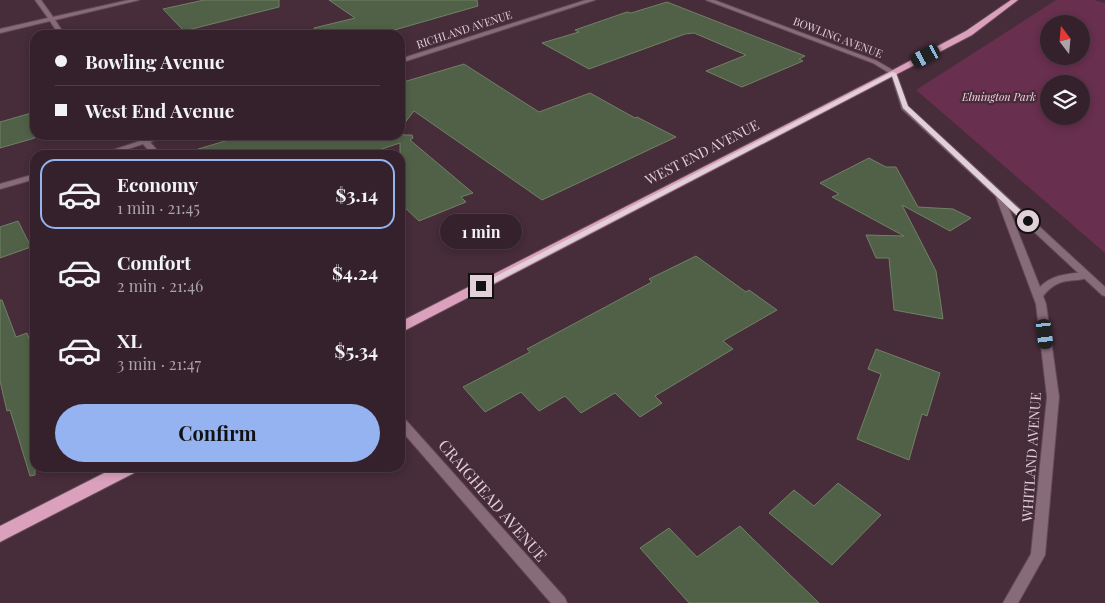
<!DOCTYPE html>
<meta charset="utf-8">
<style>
body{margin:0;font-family:"Playfair Display",serif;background:#402e37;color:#f1f3f6;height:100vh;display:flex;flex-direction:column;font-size:19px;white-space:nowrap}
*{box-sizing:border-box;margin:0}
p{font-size:16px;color:#aaa3a9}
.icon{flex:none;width:28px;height:28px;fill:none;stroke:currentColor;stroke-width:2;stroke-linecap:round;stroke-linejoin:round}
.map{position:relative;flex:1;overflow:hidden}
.sheet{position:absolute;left:30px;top:150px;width:375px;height:322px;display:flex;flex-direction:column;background:#35212b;border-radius:15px;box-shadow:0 2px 8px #0003,0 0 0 1px #4f3e47}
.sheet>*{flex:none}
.top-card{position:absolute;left:30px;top:30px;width:375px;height:110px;border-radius:15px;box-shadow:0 2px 8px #0003,0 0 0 1px #4f3e47;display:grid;align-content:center;height:110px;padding:0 25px;background:#35212b}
.needle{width:32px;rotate:344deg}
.controls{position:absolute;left:1040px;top:15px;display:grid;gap:10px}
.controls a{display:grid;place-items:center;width:50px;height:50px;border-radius:50%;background:#35212b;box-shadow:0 2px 8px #0003,0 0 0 1px #4f3e47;font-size:25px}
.end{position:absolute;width:22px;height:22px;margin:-11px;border:6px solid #e2d0d8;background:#111;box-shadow:0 0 0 2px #111}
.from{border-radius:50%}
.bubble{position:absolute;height:35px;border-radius:18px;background:#35212b;box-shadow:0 2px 8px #0003,0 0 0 1px #4f3e47;font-size:16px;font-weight:700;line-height:35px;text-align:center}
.car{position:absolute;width:15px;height:30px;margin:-15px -8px;border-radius:6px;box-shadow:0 0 4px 1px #0007;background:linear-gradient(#222 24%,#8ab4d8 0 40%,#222 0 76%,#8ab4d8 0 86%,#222 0)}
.top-card b{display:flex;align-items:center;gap:18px;height:48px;font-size:19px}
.top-card b+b{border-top:1px solid #4f3e47}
.top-card i{width:12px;height:12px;background:#f1f3f6}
ul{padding:9px 0 0;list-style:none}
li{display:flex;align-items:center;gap:15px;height:70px;margin:0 10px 8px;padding:0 15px;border:2px solid transparent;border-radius:15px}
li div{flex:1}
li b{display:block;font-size:19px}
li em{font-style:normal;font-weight:700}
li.current{border-color:#95b2f1}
li>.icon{width:45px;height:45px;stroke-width:1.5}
.primary-button{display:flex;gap:10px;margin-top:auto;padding:10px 25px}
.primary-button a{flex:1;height:58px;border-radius:30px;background:#95b2f1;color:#111;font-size:20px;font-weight:700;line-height:58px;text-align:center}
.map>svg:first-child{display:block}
</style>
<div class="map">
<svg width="1105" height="603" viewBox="0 0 1105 603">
<rect width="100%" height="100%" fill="#472c39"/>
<path fill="#682f4e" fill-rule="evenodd" d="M1056 0H1094L1105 3V253L916 90ZM1049 24H1081V56H1049ZM1049 84H1081V116H1049Z"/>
<g fill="#516147" stroke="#708166">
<polygon points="204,0 279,0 279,7 184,31 163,9"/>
<polygon points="329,0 477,0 478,6 377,35 315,35 314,28 355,18"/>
<polygon points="667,2 805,56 799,59 803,61 742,87 706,71 746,55 694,33 685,34 589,69 542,43 579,32 575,30 627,12 631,13"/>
<polygon points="464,64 539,112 590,93 635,118 637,117 676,137 542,200 414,111 400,129 400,83"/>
<polygon points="35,112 35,138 0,148 0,122"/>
<polygon points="400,131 404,135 412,135 413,138 410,140 473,193 461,197 466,202 419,221 400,203 400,143 364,155 196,155 195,150 245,135 400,135"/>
<polygon points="869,158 886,167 896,167 918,207 953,209 971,218 950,231 902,205 936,271 943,319 894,310 889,258 876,258 866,235 904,236 832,197 839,194 820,183"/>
<polygon points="18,221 31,247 0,258 0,227"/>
<polygon points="696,256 746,292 749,290 777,310 723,341 733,349 655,396 662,403 640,417 615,393 581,413 565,396 539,411 521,392 485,412 463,387 530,352 527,349 652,282 649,279"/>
<polygon points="0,300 2,300 16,337 27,333 35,354 35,475 30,476 10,410 7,411 0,381"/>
<polygon points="876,349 940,373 927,416 922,414 909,460 857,439 881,374 868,369"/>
<polygon points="838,483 881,515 832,565 769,513 794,490 814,506"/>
<polygon points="740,526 751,537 819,603 689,603 640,548 669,528 697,557"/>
</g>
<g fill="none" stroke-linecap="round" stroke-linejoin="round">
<g stroke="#634a56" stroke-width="2">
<g id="minor">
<polygon points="35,0 41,0 53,17 129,0 139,0 55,20 65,35 59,35 50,21 0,33 0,29 48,18"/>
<polygon points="586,0 595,0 400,63 400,59"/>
<polygon points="135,135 143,135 146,138 157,135 169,135 150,142 161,155 153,155 143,144 110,155 98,155 140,141"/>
<polygon points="35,174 35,179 0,189 0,184"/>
<path d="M999 191 1003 194 1040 287C1053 274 1068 274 1086 272L1091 275C1078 286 1062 272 1043 296L1046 304 1059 397 1045 555 1018 603H1003L1031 554 1047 397 1036 304 995 194Z"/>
<polygon points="400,416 404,418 565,598 567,603 551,603 400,429"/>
</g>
</g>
<g stroke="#634a56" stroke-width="2">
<polygon id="tertiary" points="706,0 714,0 877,61 896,72 908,106 1105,287 1105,296 1102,295 902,109 891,74 873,63"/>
</g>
<g stroke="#634a56" stroke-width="2">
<g id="primary">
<polygon points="1011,0 1018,0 972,35 400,333 400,322 891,71 966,31"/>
<polygon points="114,468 136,468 134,473 0,542 0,526"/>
</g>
</g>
<use href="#minor" fill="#886b79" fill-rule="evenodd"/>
<use href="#tertiary" fill="#886b79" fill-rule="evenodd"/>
<use href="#primary" fill="#daa0bc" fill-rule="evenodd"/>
</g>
<polygon fill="#e2d0d8" points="892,72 896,73 908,106 1031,220 1031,223 1025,223 903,108 892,76 484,288 477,286"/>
<g text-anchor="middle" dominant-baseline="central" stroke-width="4.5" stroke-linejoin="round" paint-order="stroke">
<g font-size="11" fill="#e2d0d8" stroke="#472c39">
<text transform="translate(464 29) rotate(-18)">RICHLAND AVENUE</text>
<text transform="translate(838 37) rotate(21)">BOWLING AVENUE</text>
</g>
<g font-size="11" font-style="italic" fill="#f5cfe1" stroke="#472c39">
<text x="999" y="96">Elmington Park</text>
</g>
<g font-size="14" fill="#e2d0d8" stroke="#472c39">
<text transform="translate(702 152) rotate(-27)">WEST END AVENUE</text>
<text transform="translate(1031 457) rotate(-86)">WHITLAND AVENUE</text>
</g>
<g font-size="16" fill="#e2d0d8" stroke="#472c39">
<text transform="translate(493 500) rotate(49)">CRAIGHEAD AVENUE</text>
</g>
</g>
</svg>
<div class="controls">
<a><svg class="needle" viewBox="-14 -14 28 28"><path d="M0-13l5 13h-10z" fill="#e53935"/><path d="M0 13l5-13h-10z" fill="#aaa3a9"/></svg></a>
<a><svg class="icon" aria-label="layers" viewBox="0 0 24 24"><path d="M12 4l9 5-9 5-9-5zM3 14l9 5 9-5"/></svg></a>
</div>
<i class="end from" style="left:1028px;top:221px"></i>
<i class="end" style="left:481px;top:286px"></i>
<div class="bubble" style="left:440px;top:214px;width:82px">1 min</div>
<i class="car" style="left:926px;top:56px;rotate:242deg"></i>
<i class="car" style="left:1045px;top:334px;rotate:173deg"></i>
<div class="top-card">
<b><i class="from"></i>Bowling Avenue</b>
<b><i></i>West End Avenue</b>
</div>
<section class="sheet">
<ul>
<li class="current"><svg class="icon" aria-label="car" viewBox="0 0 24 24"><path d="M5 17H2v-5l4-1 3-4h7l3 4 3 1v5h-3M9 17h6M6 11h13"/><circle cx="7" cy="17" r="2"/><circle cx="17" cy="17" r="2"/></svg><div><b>Economy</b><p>1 min · 21:45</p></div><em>$3.14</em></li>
<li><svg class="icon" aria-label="car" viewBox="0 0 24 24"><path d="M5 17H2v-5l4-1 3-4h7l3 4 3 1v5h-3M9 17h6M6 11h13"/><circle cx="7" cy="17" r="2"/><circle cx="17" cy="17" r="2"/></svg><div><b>Comfort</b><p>2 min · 21:46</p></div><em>$4.24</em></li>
<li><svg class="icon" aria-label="car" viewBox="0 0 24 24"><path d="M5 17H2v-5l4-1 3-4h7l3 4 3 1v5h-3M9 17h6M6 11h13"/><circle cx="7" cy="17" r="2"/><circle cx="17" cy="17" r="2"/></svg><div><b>XL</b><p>3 min · 21:47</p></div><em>$5.34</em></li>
</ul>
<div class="primary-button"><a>Confirm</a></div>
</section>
</div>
